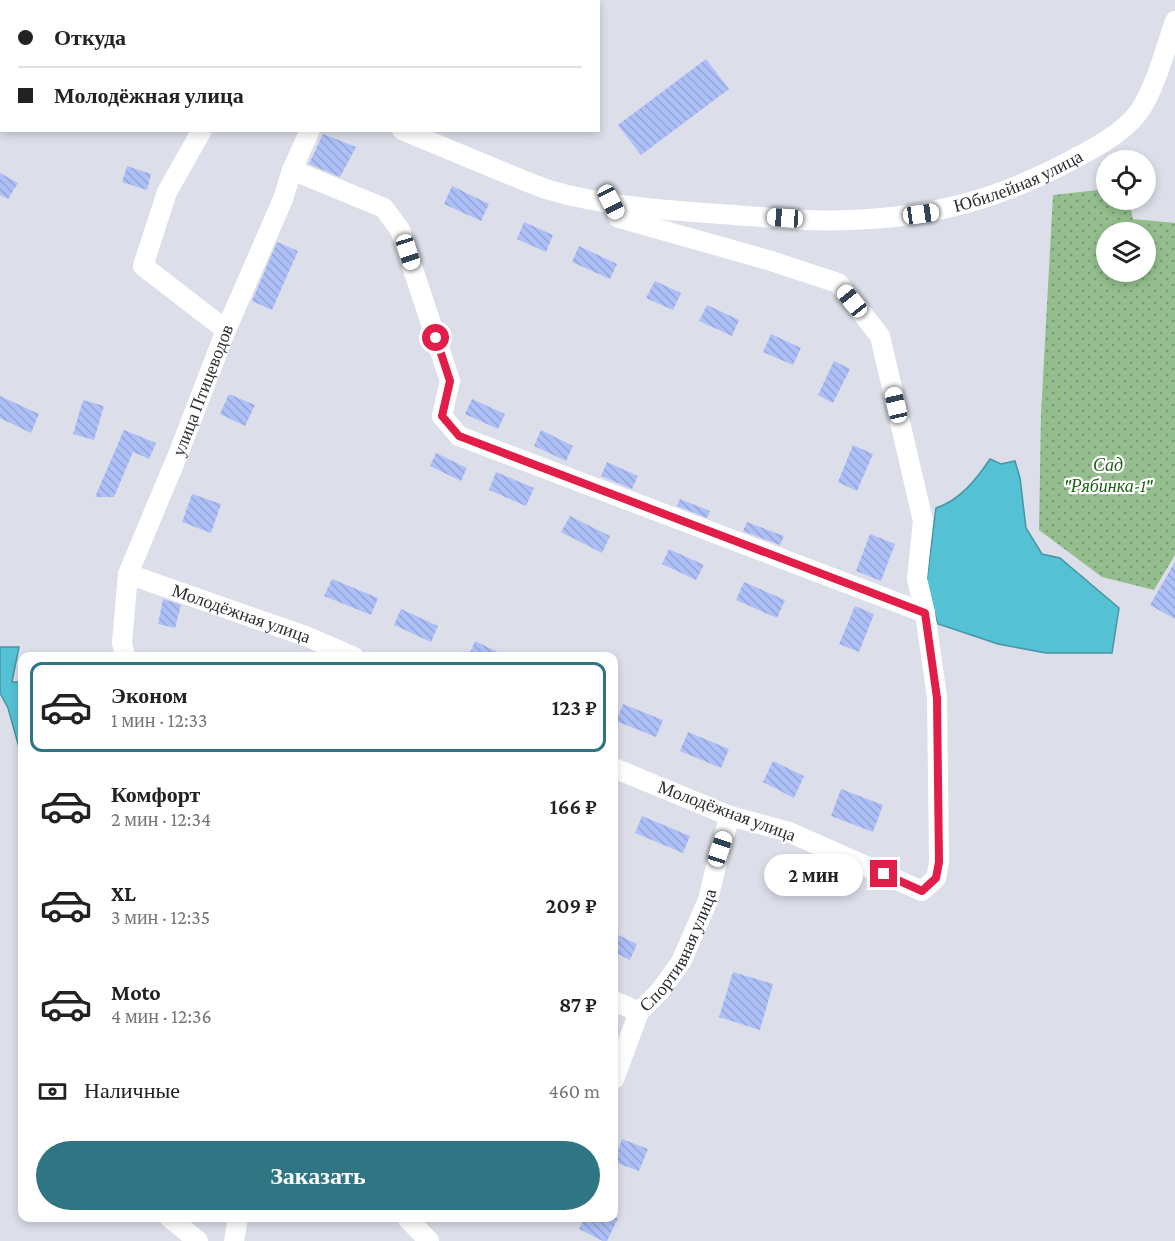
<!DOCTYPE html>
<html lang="ru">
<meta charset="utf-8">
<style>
body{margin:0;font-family:"Crimson Pro",serif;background:#f6f6f6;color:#222;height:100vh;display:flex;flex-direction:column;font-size:22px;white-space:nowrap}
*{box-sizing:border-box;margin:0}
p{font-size:20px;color:#767676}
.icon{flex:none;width:33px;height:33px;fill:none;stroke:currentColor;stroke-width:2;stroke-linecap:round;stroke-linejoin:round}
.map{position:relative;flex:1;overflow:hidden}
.drawer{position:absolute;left:18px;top:652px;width:600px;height:570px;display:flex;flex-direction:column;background:#fff;border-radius:12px;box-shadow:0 3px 9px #0003}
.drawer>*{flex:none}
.guide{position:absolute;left:0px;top:0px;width:600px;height:132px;box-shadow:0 3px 9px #0003;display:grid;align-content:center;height:132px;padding:0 18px;background:#fff}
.tools{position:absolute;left:1096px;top:150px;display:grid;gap:12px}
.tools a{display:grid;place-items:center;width:60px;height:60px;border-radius:50%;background:#fff;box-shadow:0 3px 9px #0003;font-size:30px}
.end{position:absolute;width:27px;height:27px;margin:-14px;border:8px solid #e11d48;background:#fff;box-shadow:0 0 0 3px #fff}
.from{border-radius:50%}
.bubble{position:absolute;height:42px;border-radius:21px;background:#fff;box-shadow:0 3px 9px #0003;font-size:20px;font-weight:600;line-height:42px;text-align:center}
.car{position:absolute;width:18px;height:36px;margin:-18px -9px;border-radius:8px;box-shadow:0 0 4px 2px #0007;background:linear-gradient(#fff 24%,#345 0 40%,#fff 0 76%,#345 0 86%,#fff 0)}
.guide b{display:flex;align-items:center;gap:21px;height:57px;font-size:22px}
.guide b+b{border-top:2px solid #e0e0e0}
.guide i{width:15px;height:15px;background:#222}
ul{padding:10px 0 0;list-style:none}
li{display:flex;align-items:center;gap:18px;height:90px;margin:0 12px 9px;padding:0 6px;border:3px solid transparent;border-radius:12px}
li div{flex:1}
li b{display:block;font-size:22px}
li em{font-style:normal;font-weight:600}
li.on{border-color:#2f7583}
li>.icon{width:54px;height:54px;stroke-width:1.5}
.pay{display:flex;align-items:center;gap:15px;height:66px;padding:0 18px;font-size:22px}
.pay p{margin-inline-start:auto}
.action{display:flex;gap:12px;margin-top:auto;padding:12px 18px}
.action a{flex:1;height:69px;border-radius:36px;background:#2f7583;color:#fff;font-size:24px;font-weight:600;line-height:69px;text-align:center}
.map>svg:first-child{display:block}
</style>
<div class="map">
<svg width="1175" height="1241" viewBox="0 0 1175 1241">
<defs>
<pattern id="garden-dots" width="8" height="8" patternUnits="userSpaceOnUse" patternTransform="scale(1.5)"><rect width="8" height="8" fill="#94be8e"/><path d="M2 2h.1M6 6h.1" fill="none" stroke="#799b75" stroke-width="1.8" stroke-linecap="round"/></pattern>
<pattern id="building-back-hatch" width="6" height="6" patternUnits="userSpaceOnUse" patternTransform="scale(1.5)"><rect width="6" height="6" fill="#adbff7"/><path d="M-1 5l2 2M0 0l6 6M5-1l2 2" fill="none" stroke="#95a4d4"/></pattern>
</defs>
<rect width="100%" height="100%" fill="#dcdfe9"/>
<path fill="url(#garden-dots)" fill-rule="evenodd" d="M1107 189V200H1129L1133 219 1175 223V555L1154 590 1102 577 1039 530 1041 414 1053 195ZM1107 232H1146V272H1107Z"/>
<g fill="#54c1d4" stroke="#4895a3" stroke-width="1.5">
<path d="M990 459 1001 464 1015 461 1020 478 1026 528 1042 554 1060 558 1119 608 1112 653H1046L998 644 938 624 926 587 936 508C960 500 976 480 990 459Z"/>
<polygon points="0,647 19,647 12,682 22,682 22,758 8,708 0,693"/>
</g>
<g fill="url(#building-back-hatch)">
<polygon points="706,59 729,89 641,155 618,125"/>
<polygon points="323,134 356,147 340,177 309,164"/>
<polygon points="127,166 151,174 147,190 122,182"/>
<polygon points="0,173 18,183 8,199 0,195"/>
<polygon points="452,186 489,204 481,221 444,204"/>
<polygon points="524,222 553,235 546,252 517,239"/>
<polygon points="277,242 298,251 272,310 252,301"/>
<polygon points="579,246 617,264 610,279 572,262"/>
<polygon points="655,281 681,293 673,310 646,298"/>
<polygon points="707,305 739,320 732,336 699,321"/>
<polygon points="771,334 801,348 793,365 763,352"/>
<polygon points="834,361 850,369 833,403 818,395"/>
<polygon points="229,394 255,405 245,426 220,414"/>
<polygon points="0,396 39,414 31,433 0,418"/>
<polygon points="472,399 505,414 498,429 465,414"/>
<polygon points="83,400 104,406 94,440 73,434"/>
<polygon points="124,430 156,443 149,459 133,452 114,497 95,497"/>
<polygon points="541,430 573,446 566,461 534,446"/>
<polygon points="853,445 873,454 857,491 838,482"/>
<polygon points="436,453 467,468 461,481 430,466"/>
<polygon points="607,462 638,476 632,489 601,476"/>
<polygon points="496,472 534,488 526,506 489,490"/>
<polygon points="192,494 221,504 211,533 182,522"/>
<polygon points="680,499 710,511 707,518 677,506"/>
<polygon points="570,516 610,536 602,553 561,532"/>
<polygon points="747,522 784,536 780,545 743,531"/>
<polygon points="870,534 895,544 881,581 856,571"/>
<polygon points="669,549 704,565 696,580 662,564"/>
<polygon points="1175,562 1175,619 1150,605"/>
<polygon points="332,579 378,598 371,615 324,596"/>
<polygon points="744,582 785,600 777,618 736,600"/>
<polygon points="163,599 181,605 175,628 158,624"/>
<polygon points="855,606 874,614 859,652 839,644"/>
<polygon points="401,609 438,626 431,642 394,625"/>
<polygon points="475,641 508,657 468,657"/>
<polygon points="623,704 663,720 656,737 616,721"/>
<polygon points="688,732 729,749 721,768 680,751"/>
<polygon points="773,761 804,776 794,798 763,782"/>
<polygon points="841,789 883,805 873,832 831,816"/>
<polygon points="642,816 690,836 683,853 635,833"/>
<polygon points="780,863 809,875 803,891 774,879"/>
<polygon points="614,933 637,944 630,960 614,952"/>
<polygon points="733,972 773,984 760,1030 719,1017"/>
<polygon points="622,1139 648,1149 639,1171 614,1162"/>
<polygon points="584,1218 618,1218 607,1241 603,1241 579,1229"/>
</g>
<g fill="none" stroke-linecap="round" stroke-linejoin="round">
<g stroke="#fff" stroke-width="20">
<polyline points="280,0 281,2"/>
<polyline points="202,130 167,192 143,266 226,330"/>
<path id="s1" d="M402 130C436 144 469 158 503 172 518 178 534 185 549 190 604 206 663 210 720 214 763 217 807 222 851 220 933 217 999 199 1072 160 1094 148 1122 134 1138 113 1154 92 1166 47 1175 21"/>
<polyline points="292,170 384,208 400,230 450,381 442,416 459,436 925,613"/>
<polyline points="611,202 619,218 768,260 838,283 880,336 923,521 917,579 925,613 937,697 939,862 936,878 922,891 789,832 730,816 614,768"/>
<path id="s2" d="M128 574 308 637 354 657"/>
<path id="s3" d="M125 657 122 643 128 574 179 452 226 330 283 199 292 170 310 130"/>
<polyline points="614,1001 639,1012"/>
<path id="s4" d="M614 1079 639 1012 660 991 681 962 708 900 720 849 730 816"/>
<polyline points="170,1218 198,1241"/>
<polyline points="407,1218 429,1241"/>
<polyline points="234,1241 238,1218"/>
</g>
</g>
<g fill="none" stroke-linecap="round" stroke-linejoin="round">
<polyline stroke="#e11d48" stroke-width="8" points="436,338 450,381 442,416 459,436 925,613 937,698 939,862 936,878 922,891 884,874"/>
</g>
<g text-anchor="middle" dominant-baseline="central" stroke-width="4.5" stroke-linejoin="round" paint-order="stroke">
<g font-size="18" fill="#2c2d31" stroke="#fff">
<text stroke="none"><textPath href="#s1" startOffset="636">Юбилейная улица</textPath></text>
<text stroke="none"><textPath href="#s3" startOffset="282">улица Птицеводов</textPath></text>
<text stroke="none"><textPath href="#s2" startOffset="120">Молодёжная улица</textPath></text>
<text transform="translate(727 811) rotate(20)">Молодёжная улица</text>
<text stroke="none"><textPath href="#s4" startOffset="146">Спортивная улица</textPath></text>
</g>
<g font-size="18" font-style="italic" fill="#1c6414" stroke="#fff">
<text x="1108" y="465">Сад<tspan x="1108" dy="21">"Рябинка-1"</tspan></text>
</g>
</g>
</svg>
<div class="tools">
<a><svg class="icon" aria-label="locate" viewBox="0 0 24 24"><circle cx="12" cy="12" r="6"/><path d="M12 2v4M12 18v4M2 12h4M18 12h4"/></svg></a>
<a><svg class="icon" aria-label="layers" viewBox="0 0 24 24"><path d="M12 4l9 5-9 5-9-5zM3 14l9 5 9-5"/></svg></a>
</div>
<i class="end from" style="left:436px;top:338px"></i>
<i class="end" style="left:884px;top:874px"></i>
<div class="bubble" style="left:764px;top:854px;width:99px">2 мин</div>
<i class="car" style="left:611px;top:202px;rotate:153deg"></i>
<i class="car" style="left:921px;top:214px;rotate:82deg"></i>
<i class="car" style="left:785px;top:218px;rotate:274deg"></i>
<i class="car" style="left:408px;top:252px;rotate:162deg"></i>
<i class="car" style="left:852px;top:301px;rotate:321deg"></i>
<i class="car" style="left:896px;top:405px;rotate:347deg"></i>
<i class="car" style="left:720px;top:849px;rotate:18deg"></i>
<div class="guide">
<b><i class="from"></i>Откуда</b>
<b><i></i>Молодёжная улица</b>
</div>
<section class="drawer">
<ul>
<li class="on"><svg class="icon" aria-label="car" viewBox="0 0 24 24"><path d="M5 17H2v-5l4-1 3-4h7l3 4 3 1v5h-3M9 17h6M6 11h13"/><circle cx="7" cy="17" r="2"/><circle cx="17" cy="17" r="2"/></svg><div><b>Эконом</b><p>1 мин · 12:33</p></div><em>123 ₽</em></li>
<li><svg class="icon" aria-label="car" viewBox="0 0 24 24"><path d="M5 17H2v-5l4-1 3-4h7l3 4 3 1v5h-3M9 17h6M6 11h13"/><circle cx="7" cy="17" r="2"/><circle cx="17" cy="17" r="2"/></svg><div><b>Комфорт</b><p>2 мин · 12:34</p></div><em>166 ₽</em></li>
<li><svg class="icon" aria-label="car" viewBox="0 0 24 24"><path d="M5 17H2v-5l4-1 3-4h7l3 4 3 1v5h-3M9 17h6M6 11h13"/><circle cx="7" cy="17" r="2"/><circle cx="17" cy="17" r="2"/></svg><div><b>XL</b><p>3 мин · 12:35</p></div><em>209 ₽</em></li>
<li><svg class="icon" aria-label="car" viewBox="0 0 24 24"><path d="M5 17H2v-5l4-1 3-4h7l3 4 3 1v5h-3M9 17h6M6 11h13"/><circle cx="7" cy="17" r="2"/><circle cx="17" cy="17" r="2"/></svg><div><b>Moto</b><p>4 мин · 12:36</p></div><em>87 ₽</em></li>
</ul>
<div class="pay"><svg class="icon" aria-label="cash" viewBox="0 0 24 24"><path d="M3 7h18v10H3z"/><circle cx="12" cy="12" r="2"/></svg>Наличные<p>460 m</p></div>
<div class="action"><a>Заказать</a></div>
</section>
</div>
